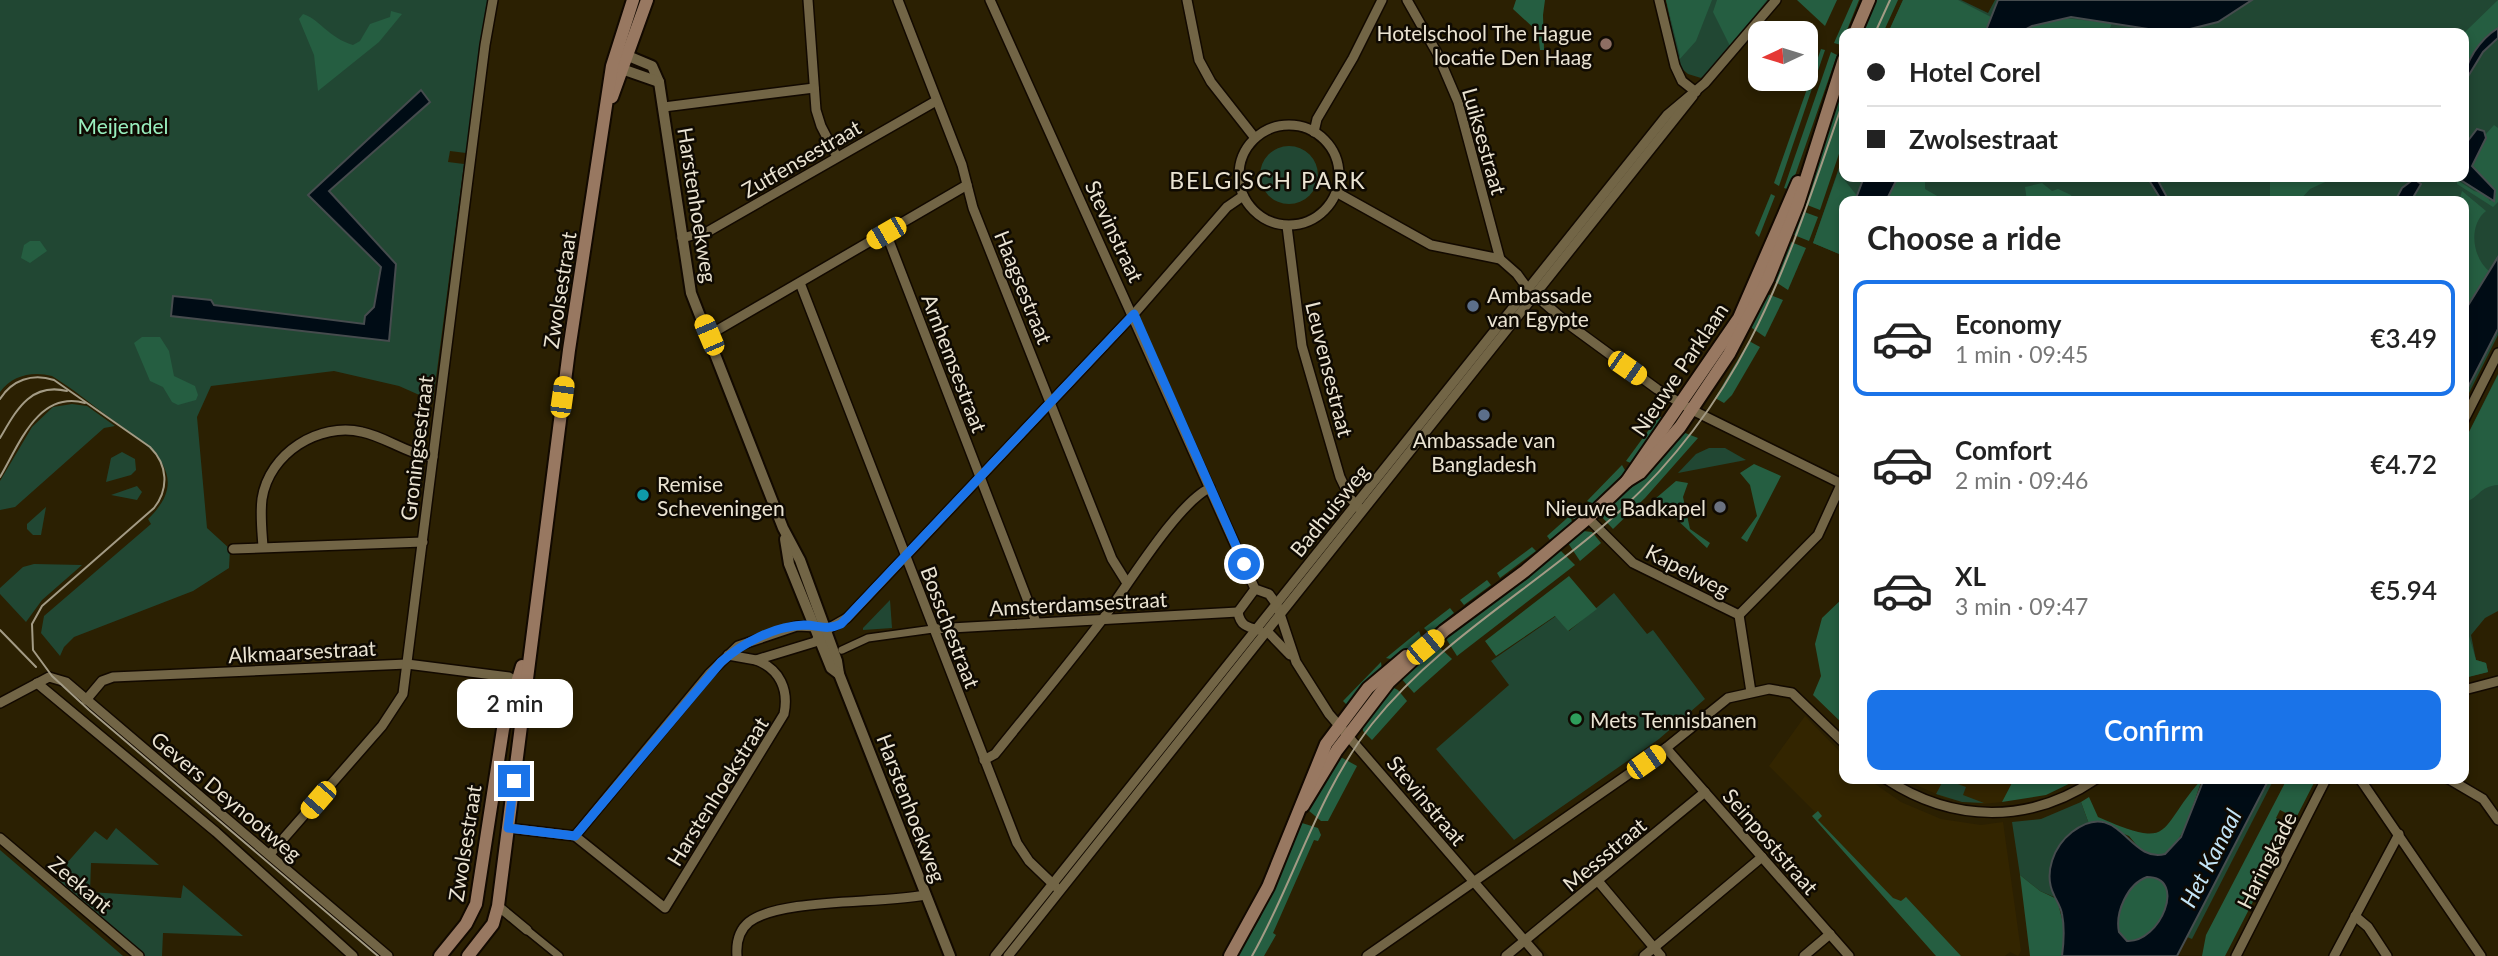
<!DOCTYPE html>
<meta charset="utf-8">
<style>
body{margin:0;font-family:Lato,sans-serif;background:#f6f6f6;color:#222;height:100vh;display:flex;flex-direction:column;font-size:26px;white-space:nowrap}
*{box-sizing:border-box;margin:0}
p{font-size:23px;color:#767676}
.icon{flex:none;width:38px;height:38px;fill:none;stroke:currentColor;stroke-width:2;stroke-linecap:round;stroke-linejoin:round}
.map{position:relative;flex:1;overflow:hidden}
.drawer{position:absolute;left:1839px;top:196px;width:630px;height:588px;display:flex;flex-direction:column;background:#fff;border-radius:14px;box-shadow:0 4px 10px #0003}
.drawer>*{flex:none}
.banner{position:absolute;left:1839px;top:28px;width:630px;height:154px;border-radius:14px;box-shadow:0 4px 10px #0003;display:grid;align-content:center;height:154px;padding:0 28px;background:#fff}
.needle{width:46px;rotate:266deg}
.tools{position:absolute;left:1748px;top:21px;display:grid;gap:14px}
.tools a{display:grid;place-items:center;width:70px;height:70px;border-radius:14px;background:#fff;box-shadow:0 4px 10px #0003;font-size:35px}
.end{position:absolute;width:32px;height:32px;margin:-16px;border:9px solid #1a73e8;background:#fff;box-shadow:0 0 0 4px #fff}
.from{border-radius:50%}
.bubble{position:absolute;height:49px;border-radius:14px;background:#fff;box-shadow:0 4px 10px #0003;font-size:23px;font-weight:600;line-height:49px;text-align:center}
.car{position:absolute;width:21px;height:42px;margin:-21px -10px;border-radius:9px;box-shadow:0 0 5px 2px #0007;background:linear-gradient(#f5c518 24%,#345 0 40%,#f5c518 0 76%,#345 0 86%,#f5c518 0)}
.banner b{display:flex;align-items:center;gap:24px;height:66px;font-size:26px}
.banner b+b{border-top:2px solid #e0e0e0}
.banner i{width:18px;height:18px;background:#222}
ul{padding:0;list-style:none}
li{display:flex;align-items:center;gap:21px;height:116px;margin:0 14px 10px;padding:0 14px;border:4px solid transparent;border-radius:14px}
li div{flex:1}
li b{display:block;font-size:26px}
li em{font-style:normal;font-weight:600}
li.active{border-color:#1a73e8}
li>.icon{width:63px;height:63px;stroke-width:1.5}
h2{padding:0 28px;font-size:32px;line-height:84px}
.button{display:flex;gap:14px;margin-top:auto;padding:14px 28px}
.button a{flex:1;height:80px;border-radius:14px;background:#1a73e8;color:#fff;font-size:28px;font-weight:600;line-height:80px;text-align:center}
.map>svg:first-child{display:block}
</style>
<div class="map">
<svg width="2498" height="956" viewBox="0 0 2498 956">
<rect width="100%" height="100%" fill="#2b2002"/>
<g fill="#332500">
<polygon points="1805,716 1844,756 1844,779 1868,779 1901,802 1941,819 1981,825 2003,822 2021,951 2018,956 2010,952 2005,956 1936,956 1812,816 1815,812 1769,766"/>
<polygon points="1903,779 2014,779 2002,802 1983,804 1945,798"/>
<polygon points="1597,890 1601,890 1644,942 1643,946 1631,956 1549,956 1538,945 1539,936"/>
</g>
<g fill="#214733" fill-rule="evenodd">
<path d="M0 0H488L466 153 450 151 448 162 464 164 433 401 399 386 334 371 211 386 197 417 207 528 230 549 229 568 193 591 74 637 64 647 60 656 41 633 44 616 151 524 148 519C196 473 146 444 110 418 91 404 72 388 52 376 33 371 12 375 0 392ZM422 91 429 102 328 191 396 264 389 340 171 316 211 300 214 305 364 324 365 316 374 307 381 267 309 195Z"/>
<polygon points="1666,0 1768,0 1711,70 1701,78 1688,74 1679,66"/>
<polygon points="1903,0 1961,0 1988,13 1995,0 2498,0 2498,289 2464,354 2464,201 1844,201 1844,256 1813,243 1844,153 1844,177 2464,177 2464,33 1888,33"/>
<circle cx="1289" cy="175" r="29"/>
<polygon points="2498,329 2498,335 2464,403 2464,395"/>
<polygon points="2498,374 2498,611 2485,618 2471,635 2476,660 2486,663 2488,672 2464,678 2464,442"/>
<polygon points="72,404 87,406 115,426 104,428 15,507 0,510 0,481 32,427 53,407"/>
<polygon points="1709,448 1725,448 1746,460 1678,473 1696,454"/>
<polygon points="122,452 135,459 136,470 131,475 106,482 111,458"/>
<polygon points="137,486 142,492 137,500 111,495"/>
<polygon points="46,507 41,535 33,535 27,529 27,524"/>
<polygon points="34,564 82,565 42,600 26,622 0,594 0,588 23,567"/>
<polygon points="1614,593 1647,634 1653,630 1705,699 1659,739 1514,840 1436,749 1509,685 1491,661 1556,616 1569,631"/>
<polygon points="890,600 892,628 863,630 863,628"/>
<polygon points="1944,779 1966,787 1963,795 1984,803 1962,802 1936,794"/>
<polygon points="2269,779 2274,779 2192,939 2187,937"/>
<path d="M2081 802 2089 824C2056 841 2044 860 2054 897L2040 891 2020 875 2012 822 2041 819Z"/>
<polygon points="116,828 159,865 91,863 90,892 181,898 183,885 243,936 163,933 162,956 144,956 57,880 68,867 66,864 95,831 107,840"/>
<polygon points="0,850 123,956 0,956"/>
</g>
<g fill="#255e41">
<polygon points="1516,0 1545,0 1543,15 1544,50 1540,50 1538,32 1513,9"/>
<polygon points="1666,0 1712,0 1696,41 1678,61 1680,56"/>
<polygon points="1717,0 1767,0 1730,46 1713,12"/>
<polygon points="1797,0 1837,0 1825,26"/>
<polygon points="1853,0 1859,0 1841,45 1834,43"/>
<polygon points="1876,0 1898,0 1883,33 1862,33"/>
<polygon points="1903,0 1958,0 1991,17 1985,33 1888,33"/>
<polygon points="2498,0 2498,28 2481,44 2464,70 2464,33"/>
<path d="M391 11 402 14 379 42 318 91 314 55 299 19 303 14C318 18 329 38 353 45L360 41 370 24 390 17Z"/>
<polygon points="2063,18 2112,23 2108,33 2019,33 2032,26"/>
<polygon points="1821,49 1825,50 1779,186 1774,183"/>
<polygon points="1831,52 1837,55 1790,190 1784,188"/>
<polygon points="1844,77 1844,139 1820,210 1802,203"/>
<polygon points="2494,125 2498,128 2498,202 2493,207 2457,184 2457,180 2474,191 2485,194 2490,201 2496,194 2472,166 2486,134"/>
<polygon points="1838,172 1858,197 1855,201 1844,201 1844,256 1813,243"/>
<polygon points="1898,177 1925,177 1925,189 1946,201 1886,201"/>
<polygon points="2270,177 2336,177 2310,189 2299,201 2270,201"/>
<polygon points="2042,183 2052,191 2058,189 2071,195 2074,201 2027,201 2025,187"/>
<path d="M2462 191 2486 211C2468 225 2472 258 2490 272L2464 312V201H2459Z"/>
<polygon points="1771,194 1775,196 1759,237 1755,233"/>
<polygon points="1799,210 1818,217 1809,241 1794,235 1791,230"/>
<polygon points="30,241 40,241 47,251 30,263 21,258 24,245"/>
<polygon points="1791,242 1806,248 1788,290 1771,279 1785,245"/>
<polygon points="1765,293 1783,300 1765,337 1749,326"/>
<polygon points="142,337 160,337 169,351 174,376 195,386 198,395 196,400 178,405 172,402 163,387 150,381 134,343"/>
<polygon points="1749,341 1760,347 1732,395 1724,403 1715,398"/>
<path d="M2498 375V485C2479 486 2479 499 2464 502V442Z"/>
<polygon points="1659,416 1665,420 1633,464 1626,461"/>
<polygon points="1680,431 1698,438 1645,498 1613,529 1601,516 1643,475"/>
<polygon points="1754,464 1781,476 1747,542 1741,538 1757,516 1750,485 1740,473"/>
<polygon points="1622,465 1626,472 1595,505 1587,501"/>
<polygon points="1676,481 1688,483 1683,497 1690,529 1710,543 1707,548 1655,499"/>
<polygon points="1574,512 1578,520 1571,518 1572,522 1550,540 1547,536"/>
<polygon points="1583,531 1592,532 1601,543 1580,561 1568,543"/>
<polygon points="1532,547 1536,551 1500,578 1497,573"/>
<polygon points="1560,550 1575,565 1457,656 1445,637"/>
<polygon points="1569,576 1597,609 1568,631 1555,616 1496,656 1485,641"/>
<polygon points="1487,580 1491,585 1464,605 1460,600"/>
<polygon points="1844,597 1844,725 1813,695 1821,676 1815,644 1822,618"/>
<polygon points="1450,608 1454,613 1429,633 1424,628"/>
<polygon points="1419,631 1422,639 1395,660 1386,658"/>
<polygon points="2464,635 2469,636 2476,660 2486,663 2488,672 2464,678"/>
<polygon points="1436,644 1452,659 1414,693 1399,676"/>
<polygon points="1381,662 1382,670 1348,706 1343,701"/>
<polygon points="1390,686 1398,690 1407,701 1372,740 1363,731 1363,717"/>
<polygon points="1337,755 1357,766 1328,821 1321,821 1308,810"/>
<polygon points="2014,779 2079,779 2046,795 2002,802"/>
<path d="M2202 779 2186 826 2174 847 2165 854 2151 856 2143 853 2129 836 2093 822 2089 824 2081 802 2089 797 2098 817C2176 851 2156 830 2202 779Z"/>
<polygon points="2287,779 2316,779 2296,818 2280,810 2276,818 2283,822 2286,816 2295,820 2225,956 2202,956 2206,935"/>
<polygon points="1818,811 1822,816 1818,820 1893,898 1901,901 1906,897 1961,956 1936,956 1812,816"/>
<polygon points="1302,823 1318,828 1321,835 1318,841 1314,840 1273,933 1276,935 1264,956 1238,956 1260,918"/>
<polygon points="2020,875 2040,891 2057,899 2065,931 2062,956 2030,956"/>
<path d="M2147 877C2188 877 2160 943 2127 941L2119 932C2115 913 2127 884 2147 877Z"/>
</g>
<g fill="#000c15" stroke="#464c4e" stroke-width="2" fill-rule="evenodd">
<polygon points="1998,0 2252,0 2218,22 2174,33 2071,17 2032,26 2019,33 1985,33"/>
<path d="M2498 28V38L2483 52 2464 83C2464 62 2480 39 2498 28Z"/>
<polygon points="421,90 430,102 329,191 396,264 389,341 171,316 173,296 211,300 214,305 364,324 365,316 374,307 381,267 308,195"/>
<polygon points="2477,129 2484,131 2486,138 2472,166 2495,190 2494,201 2456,177 2464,177 2464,146"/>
<polygon points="1864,177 1898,177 1886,201 1855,201"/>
<polygon points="2147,177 2156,177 2169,201 2162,201"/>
<polygon points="2414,179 2421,184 2411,201 2395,201 2402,188"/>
<polygon points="2498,257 2498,329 2464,395 2464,312"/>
<path d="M2204 779H2269L2177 956H2062C2064 941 2065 929 2062 914 2061 907 2056 900 2054 895 2043 873 2054 846 2072 832 2119 796 2128 864 2165 854L2181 837ZM2147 877C2188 877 2160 943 2127 941L2119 932C2115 913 2127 884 2147 877Z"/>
</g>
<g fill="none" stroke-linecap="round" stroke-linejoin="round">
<g stroke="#120900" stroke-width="10">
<g id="pedestrian">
<polyline points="842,650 868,638 933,629"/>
<polyline points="527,930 559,956"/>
</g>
</g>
<g stroke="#120900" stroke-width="12">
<g id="minor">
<polyline points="808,0 816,110 821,126 837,157"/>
<polyline points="898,0 962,165 973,208 1112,559 1127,583"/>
<polyline points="990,0 1255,589 1269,594 1277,605 1296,662 1329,714 1538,956"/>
<polyline points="1187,0 1199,60 1211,82 1255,138"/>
<polyline points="1407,0 1437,53 1458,102 1500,259"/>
<polyline points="1659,0 1675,66 1682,81 1696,92"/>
<polyline points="664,107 814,88"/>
<circle cx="1289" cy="175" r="50"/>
<polyline points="1314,132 1317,119 1353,58 1382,0"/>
<polyline points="1336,192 1431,245 1500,259 1517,274 1528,289 1571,326 1657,389 1692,410 1844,485"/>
<polyline points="1287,226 1302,346 1340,477 1350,498 1360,509"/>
<polyline points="886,233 1036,622"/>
<polyline points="682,238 709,231 936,101"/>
<polyline points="800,283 1017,843 1029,861 1056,887"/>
<polyline points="709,335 967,185"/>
<polyline points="2464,420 2498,353"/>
<polyline points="1588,518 1633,563 1739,615"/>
<path d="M263 547C262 531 260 515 262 499 269 453 319 422 362 432 386 437 409 455 433 457"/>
<polyline points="233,549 423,542"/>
<path d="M1238 612C1240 625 1246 627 1259 630"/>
<polyline points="1238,612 1255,589"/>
<polyline points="1739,615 1818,535 1844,478"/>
<polyline points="1739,615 1751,692"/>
<polyline points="933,629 1238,612"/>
<polyline points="826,630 847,618 1134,314 1227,207 1243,196"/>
<polyline points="1267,631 1290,655"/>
<polyline points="728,655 756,660 815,642 822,633"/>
<polyline points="37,683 216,832 353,956"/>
<polyline points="2464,690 2498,681"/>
<polyline points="86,700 102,681 113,677 407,664 509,677 520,684"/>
<polyline points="0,703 49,677 66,682 388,956"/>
<polyline points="1666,748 1849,956"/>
<path d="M984 760 995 754C1031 709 1068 665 1102 620 1126 588 1178 502 1210 488"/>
<path d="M1886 779C1953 823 2030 824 2096 779"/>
<polyline points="2360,779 2481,956"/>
<polyline points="2449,779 2483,799 2498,820"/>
<path d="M508 828 575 836 665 908 784 714C789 690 780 669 756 660"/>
<polyline points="575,836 709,674 738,646 797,626 817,627"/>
<polyline points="0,838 139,956"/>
<polyline points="270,854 382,726 403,694 485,45 493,0"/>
<polyline points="1598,881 1661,956"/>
<polyline points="498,906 527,930"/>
<polyline points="2355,916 2368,927 2387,956"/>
<path d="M737 956C736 943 738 931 749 922 780 898 882 904 925 895"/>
<polyline points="995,956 1667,115 1705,83 1776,0"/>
<polyline points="1008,956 1693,96"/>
<polyline points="1367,956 1666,748 1728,698 1769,689 1792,693 1844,743"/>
<polyline points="1506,956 1705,792"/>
<polyline points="1644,956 1762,857"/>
<polyline points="1804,956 1830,934"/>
<polyline points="2236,956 2326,779"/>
<polyline points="2334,956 2399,834"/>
</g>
</g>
<g stroke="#120900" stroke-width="14">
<g id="tertiary">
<polyline points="621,53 652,66 659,82 691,293 783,528 800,560 837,661 839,674 950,956"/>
<polyline points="616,67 659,82"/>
<polyline points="785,539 789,564 831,668 839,674"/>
</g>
</g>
<g stroke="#120900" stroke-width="16">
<g id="secondary">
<polyline points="1855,33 1869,0"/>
<polyline points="612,97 647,0"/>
<polyline points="1627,481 1739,318 1798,182"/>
<polyline points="1303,806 1337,750 1389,682 1444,631 1525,571 1588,518 1627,481 1640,473 1680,427 1729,354 1768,279 1798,204 1844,59"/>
<polyline points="440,956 466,924 476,904 503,729 522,666"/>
<polyline points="468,956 493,924 498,906 569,350 612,66 633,0"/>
<polyline points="1230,956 1268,887 1326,744 1368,688 1406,656"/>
</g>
</g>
<use href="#pedestrian" stroke="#726546" stroke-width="7"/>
<use href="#minor" stroke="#726546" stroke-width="9"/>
<use href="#tertiary" stroke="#726546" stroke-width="10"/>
<use href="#secondary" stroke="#987861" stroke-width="12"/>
<g stroke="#a39b85" stroke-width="2">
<polyline points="1875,33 1890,0"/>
<path d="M0 399C12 380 32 373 54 380L150 447C168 465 169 489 154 508L42 606 32 624 33 650 52 676 89 710 378 956"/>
<path d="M0 438C16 411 30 382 67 391"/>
<path d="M0 477C19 445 38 390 85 403"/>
<polyline points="0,630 36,667"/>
<path d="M1252 956C1295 880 1317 794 1372 724 1439 640 1532 589 1611 519 1748 398 1787 264 1844 99"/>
</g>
</g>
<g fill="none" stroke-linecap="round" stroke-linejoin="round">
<path stroke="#1a73e8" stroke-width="9" d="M514 781 508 828 575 836 721 662C743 643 774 626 804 625 819 625 826 631 841 624L1134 314 1244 564"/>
</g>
<circle fill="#8d6e63" stroke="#0f0a02" stroke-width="2.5" cx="1606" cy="44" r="7"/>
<g fill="#5c6f8a" stroke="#0f0a02" stroke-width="2.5">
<circle cx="1473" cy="306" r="7"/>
<circle cx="1484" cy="415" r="7"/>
</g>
<circle fill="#0f9aa8" stroke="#0f0a02" stroke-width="2.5" cx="643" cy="495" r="7"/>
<circle fill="#6b7280" stroke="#0f0a02" stroke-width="2.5" cx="1720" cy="507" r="7"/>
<circle fill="#2e9e5b" stroke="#0f0a02" stroke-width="2.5" cx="1576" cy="719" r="7"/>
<g text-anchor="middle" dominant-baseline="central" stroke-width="5" stroke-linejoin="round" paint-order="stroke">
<g font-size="21" fill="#eae3d2" stroke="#0f0a02" text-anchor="start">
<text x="1592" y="32" text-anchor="end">Hotelschool The Hague<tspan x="1592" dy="24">locatie Den Haag</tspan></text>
<text x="1487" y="294">Ambassade<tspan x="1487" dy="24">van Egypte</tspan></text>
<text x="1484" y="439" text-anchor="middle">Ambassade van<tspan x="1484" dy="24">Bangladesh</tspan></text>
<text x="657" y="483">Remise<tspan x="657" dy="24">Scheveningen</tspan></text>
<text x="1706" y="507" text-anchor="end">Nieuwe Badkapel</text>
<text x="1590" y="719">Mets Tennisbanen</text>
</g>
<g font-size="21" fill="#99efbe" stroke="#0f0a02">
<text x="123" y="125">Meijendel</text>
</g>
<g font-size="21" fill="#eae3d2" stroke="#0f0a02">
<text transform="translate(1485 141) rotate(74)">Luiksestraat</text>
<text transform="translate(801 158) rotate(-30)">Zutfensestraat</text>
<text transform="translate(698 205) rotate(81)">Harstenhoekweg</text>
<text transform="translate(1115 231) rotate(65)">Stevinstraat</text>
<text transform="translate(1024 287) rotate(68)">Haagsestraat</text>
<text transform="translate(559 290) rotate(-81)">Zwolsestraat</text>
<text transform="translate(955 363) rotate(69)">Arnhemsestraat</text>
<text transform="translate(1330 369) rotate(76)">Leuvensestraat</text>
<text transform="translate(1679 369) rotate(-56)">Nieuwe Parklaan</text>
<text transform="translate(416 448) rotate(-83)">Groningsestraat</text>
<text transform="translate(1329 510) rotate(-51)">Badhuisweg</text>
<text transform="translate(1688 570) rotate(27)">Kapelweg</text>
<text transform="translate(1078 603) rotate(-3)">Amsterdamsestraat</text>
<text transform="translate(951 627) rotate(69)">Bosschestraat</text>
<text transform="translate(302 651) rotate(-3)">Alkmaarsestraat</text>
<text transform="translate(717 791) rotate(-58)">Harstenhoekstraat</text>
<text transform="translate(227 796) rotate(40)">Gevers Deynootweg</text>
<text transform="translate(1427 800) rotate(50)">Stevinstraat</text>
<text transform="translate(912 808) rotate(69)">Harstenhoekweg</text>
<text transform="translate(1771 841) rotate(49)">Seinpoststraat</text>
<text transform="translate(464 843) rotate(-81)">Zwolsestraat</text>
<text transform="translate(1604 854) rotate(-40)">Messstraat</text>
<text transform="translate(2266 860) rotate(-63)">Haringkade</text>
<text transform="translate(81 884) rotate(40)">Zeekant</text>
</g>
<g font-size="23" letter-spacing="2" fill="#eae3d2" stroke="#0f0a02">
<text x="1268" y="180">BELGISCH PARK</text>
</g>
<g font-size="23" font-style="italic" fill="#c3e4f6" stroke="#0f0a02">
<text transform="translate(2210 858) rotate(-63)">Het Kanaal</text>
</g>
</g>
</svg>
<div class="tools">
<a><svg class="needle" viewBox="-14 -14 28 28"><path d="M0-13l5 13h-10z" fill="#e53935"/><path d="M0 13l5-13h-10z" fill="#767676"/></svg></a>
</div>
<i class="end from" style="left:1244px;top:564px"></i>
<i class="end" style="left:514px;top:781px"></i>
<div class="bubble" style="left:457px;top:679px;width:116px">2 min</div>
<i class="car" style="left:886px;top:233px;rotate:240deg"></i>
<i class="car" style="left:709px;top:335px;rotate:337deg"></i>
<i class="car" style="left:1627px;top:368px;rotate:125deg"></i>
<i class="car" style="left:562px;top:397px;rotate:8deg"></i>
<i class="car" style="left:1425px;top:647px;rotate:50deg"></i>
<i class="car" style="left:1646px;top:762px;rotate:55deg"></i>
<i class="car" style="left:318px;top:800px;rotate:221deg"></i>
<div class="banner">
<b><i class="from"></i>Hotel Corel</b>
<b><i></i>Zwolsestraat</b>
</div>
<section class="drawer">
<h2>Choose a ride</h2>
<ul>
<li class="active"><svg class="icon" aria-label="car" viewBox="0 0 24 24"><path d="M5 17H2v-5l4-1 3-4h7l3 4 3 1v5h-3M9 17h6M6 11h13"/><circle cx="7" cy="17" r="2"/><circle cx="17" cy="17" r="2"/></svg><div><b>Economy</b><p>1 min · 09:45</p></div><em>€3.49</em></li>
<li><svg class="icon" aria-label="car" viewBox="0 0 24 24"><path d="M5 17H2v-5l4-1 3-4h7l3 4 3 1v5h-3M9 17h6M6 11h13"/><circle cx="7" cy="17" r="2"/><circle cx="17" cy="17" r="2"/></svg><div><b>Comfort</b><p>2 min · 09:46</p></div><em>€4.72</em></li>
<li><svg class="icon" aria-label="car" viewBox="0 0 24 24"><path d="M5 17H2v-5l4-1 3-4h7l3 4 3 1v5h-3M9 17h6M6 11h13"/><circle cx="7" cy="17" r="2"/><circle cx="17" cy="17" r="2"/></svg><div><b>XL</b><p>3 min · 09:47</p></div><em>€5.94</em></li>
</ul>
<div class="button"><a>Confirm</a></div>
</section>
</div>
